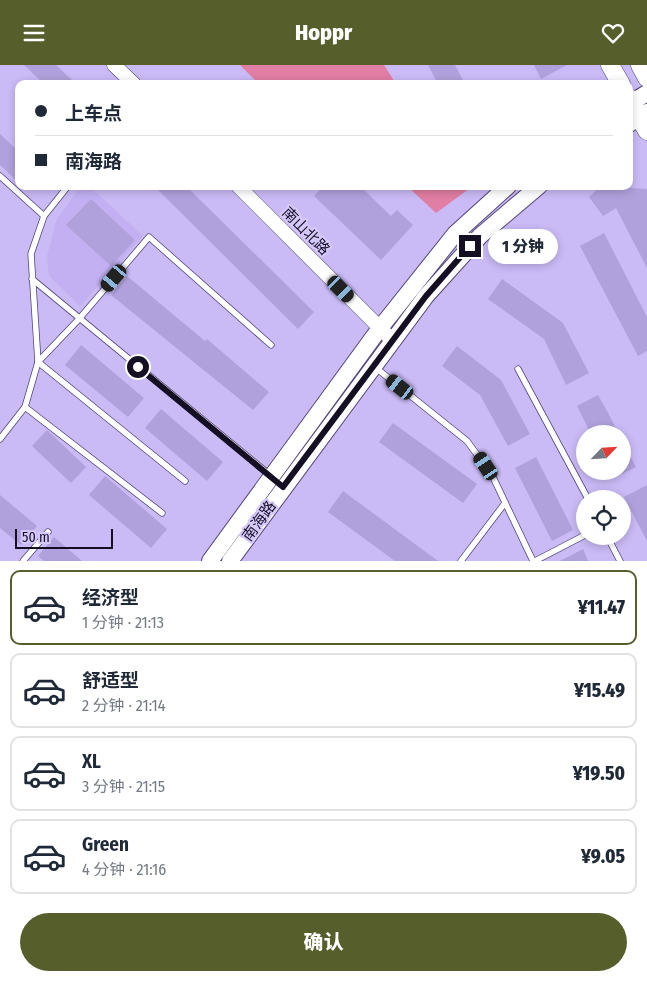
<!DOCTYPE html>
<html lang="zh">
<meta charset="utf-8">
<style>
body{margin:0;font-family:"Fira Sans Condensed","Noto Sans SC",sans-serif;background:#f2f2f3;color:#1f2937;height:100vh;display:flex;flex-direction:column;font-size:19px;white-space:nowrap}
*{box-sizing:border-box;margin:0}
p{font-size:16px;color:#747a83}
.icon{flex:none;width:28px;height:28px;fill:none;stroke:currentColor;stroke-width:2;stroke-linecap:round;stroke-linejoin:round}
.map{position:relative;height:496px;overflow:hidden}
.panel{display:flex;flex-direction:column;background:#fff;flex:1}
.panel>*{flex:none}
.banner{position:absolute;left:15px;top:15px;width:618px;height:110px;border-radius:10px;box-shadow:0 2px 8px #0003;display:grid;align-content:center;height:110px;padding:0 20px;background:#fff}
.needle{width:32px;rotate:65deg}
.controls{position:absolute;left:576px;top:360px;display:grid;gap:10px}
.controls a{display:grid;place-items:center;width:55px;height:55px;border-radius:50%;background:#fff;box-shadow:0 2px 8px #0003;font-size:25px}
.scale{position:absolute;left:15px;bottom:12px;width:98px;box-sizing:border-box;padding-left:5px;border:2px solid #150f24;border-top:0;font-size:14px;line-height:18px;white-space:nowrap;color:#150f24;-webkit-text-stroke:4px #d6c9fa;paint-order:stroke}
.end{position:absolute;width:22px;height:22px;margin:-11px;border:6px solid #150f24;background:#fff;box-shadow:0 0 0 2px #fff}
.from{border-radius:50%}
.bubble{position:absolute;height:35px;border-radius:18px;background:#fff;box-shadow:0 2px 8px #0003;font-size:16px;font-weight:800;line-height:35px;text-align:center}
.car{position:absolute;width:15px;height:30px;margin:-15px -8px;border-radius:6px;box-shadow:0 0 4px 1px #0007;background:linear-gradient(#222 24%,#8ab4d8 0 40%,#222 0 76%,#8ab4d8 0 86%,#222 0)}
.banner b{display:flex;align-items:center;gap:18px;height:48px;font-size:19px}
.banner b+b{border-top:1px solid #e0e1e3}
.banner i{width:12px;height:12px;background:#1f2937}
ul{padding:9px 0 0;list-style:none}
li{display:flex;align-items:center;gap:15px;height:75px;margin:0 10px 8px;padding:0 10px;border:2px solid #e0e1e3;border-radius:10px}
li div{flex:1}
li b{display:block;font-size:19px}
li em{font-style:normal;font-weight:800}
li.active{border-color:#565e2c}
li>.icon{width:45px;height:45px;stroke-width:1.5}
.cta{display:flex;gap:10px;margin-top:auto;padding:10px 20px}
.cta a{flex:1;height:58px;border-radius:30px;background:#565e2c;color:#fff;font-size:20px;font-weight:800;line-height:58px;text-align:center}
header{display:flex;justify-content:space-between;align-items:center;height:65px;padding:0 20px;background:#565e2c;color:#fff;font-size:22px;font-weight:800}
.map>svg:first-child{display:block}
</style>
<header><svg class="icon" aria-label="menu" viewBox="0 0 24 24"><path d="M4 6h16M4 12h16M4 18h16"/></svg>Hoppr<svg class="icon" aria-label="heart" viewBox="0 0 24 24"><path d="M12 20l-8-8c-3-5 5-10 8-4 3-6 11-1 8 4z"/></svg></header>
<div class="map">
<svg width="647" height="496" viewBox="0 0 647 496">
<rect width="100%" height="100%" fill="#cabaf6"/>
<polygon fill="#c2b0f3" points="81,121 89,121 143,171 80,241 49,211 47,191 57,154"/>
<g fill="#e17ea3">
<polygon points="240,0 384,0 396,19 259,19"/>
<polygon points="407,121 473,121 436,148"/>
</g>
<g fill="#b0a1dc">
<polygon points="24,0 56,0 76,19 44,19"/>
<polygon points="428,0 455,0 465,19 438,19"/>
<polygon points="534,0 567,0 541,14"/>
<polygon points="0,69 19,87 19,118 0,100"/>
<polygon points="154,121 186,121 314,247 298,264"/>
<polygon points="323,121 360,121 391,151 397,145 413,160 381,195 314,131"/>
<polygon points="601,121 647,124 647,203 616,143 603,151 589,132"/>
<polygon points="91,134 135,175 111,201 66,160"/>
<polygon points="604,168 647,252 647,286 638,291 580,181"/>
<polygon points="127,211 205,276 207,274 269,327 253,345 111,230"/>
<polygon points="502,214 563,258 589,308 566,320 544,274 488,234"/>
<polygon points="81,280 144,333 128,352 65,300"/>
<polygon points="457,281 501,315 530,369 508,381 480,330 442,301"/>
<polygon points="598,330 607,346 619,369 591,369 577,341"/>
<polygon points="161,344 223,397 207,416 145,363"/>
<polygon points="393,358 477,419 463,438 379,377"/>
<polygon points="47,365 86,402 71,418 32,381"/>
<polygon points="622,376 636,402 622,409"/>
<polygon points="536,392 573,465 552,476 515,403"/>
<polygon points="105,411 167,464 151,483 89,430"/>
<polygon points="647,420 647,476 624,432"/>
<polygon points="343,426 438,496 395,496 328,447"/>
<polygon points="0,430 37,461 21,480 0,463"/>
<polygon points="54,472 82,496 44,496 38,491"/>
<polygon points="583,484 588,496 560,496"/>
</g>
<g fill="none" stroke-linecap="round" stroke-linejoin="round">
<g stroke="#524376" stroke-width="7">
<g id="service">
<polyline points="0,111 44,151"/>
<polyline points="32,214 270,410"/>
<polyline points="376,303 467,376 492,410 533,496"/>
<polyline points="518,304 588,434"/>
<polyline points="25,342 162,448"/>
<polyline points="0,374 25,342 38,297 31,189 44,151 68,121"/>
<polyline points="185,416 38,297 79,254 149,172 271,280"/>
<polyline points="607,471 620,496"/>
<polyline points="23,496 48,467"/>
<polyline points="461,496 505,438"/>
<polyline points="535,496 585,470"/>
</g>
</g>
<g stroke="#524376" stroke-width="15">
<g id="tertiary">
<polyline points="114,0 134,19"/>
<polyline points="238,121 393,276"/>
</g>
</g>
<g stroke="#524376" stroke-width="18">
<g id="secondary">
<polyline points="629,39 647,28"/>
<polyline points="629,59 647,47"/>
<polyline points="210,496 380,263 455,169 508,121"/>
<polyline points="230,496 426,231 480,171 539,121"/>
</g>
</g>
<g stroke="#524376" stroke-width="19">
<g id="primary">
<polyline points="610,0 621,19"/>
<polyline points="640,0 647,13"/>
<polyline points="629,33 647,66"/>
</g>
</g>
<use href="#service" stroke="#fff" stroke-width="5.5"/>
<use href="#tertiary" stroke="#fff" stroke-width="14"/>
<use href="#secondary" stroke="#fff" stroke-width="16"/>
<use href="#primary" stroke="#fff" stroke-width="18"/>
</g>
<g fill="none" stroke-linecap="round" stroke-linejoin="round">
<polyline stroke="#150f24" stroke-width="6" points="138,302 283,422 426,231 470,181"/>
</g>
<g text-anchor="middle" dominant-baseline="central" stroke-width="4.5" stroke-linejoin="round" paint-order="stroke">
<g font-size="15" fill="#150f24" stroke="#d6c9fa">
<text transform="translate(306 166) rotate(45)">南山北路</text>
<text transform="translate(259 456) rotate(-54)">南海路</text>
</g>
</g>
</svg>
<div class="controls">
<a><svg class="needle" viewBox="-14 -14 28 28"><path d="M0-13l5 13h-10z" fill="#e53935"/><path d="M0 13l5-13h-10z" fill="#747a83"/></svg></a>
<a><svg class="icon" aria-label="locate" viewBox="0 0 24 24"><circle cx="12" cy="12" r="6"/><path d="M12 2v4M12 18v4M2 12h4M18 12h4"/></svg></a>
</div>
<div class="scale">50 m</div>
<i class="end from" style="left:138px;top:302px"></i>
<i class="end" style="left:470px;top:181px"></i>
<div class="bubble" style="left:488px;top:164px;width:70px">1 分钟</div>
<i class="car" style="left:114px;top:213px;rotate:220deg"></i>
<i class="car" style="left:341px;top:224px;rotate:135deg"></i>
<i class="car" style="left:400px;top:322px;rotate:308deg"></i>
<i class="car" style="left:486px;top:401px;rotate:326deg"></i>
<div class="banner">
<b><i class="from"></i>上车点</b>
<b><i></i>南海路</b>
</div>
</div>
<section class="panel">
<ul>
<li class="active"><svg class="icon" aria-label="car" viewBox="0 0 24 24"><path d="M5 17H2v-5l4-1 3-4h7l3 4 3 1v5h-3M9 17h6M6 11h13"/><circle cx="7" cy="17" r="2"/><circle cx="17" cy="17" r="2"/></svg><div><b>经济型</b><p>1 分钟 · 21:13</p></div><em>¥11.47</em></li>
<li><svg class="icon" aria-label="car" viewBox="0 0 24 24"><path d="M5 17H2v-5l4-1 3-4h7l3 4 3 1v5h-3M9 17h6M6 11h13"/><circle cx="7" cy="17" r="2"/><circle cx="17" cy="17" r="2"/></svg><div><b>舒适型</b><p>2 分钟 · 21:14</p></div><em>¥15.49</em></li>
<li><svg class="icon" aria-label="car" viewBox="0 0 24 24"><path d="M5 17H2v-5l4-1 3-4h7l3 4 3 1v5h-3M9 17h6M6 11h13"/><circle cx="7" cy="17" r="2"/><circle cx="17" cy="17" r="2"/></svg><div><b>XL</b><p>3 分钟 · 21:15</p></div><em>¥19.50</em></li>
<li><svg class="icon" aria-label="car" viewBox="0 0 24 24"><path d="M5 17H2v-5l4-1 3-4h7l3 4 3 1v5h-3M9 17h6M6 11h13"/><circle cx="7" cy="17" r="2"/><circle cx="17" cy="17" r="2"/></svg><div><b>Green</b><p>4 分钟 · 21:16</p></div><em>¥9.05</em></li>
</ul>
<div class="cta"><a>确认</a></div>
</section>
